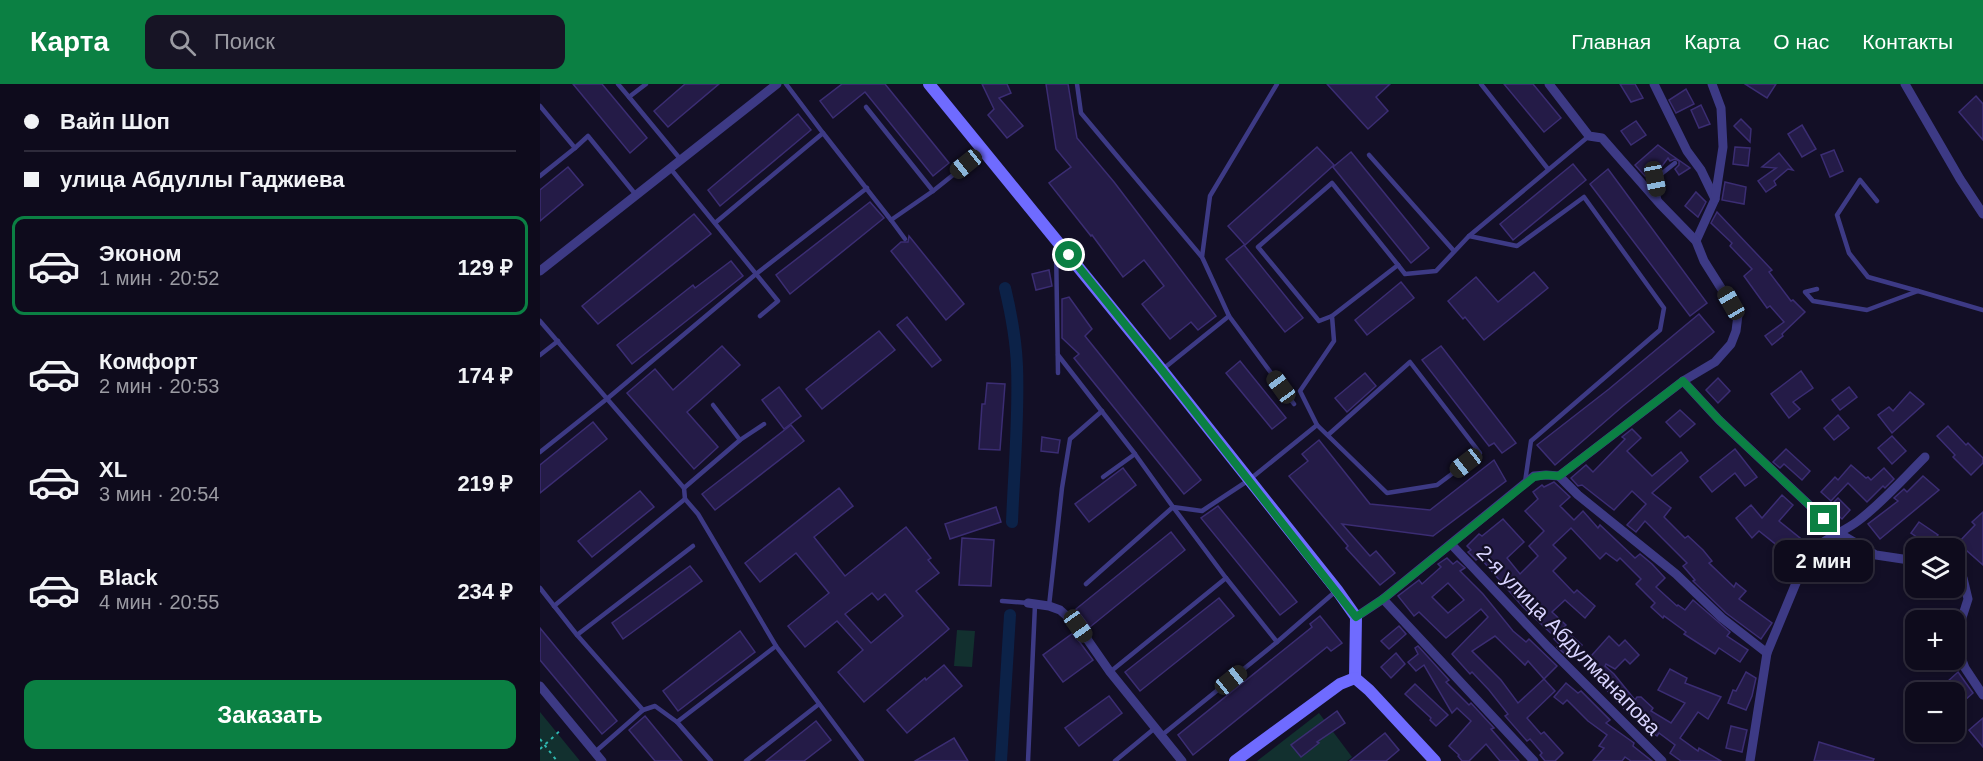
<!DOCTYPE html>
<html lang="ru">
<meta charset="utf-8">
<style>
body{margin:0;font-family:Arial,sans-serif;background:#171425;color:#f1f3f6;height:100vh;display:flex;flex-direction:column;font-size:22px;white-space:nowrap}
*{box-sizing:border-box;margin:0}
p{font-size:20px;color:#9b9ba3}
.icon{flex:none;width:33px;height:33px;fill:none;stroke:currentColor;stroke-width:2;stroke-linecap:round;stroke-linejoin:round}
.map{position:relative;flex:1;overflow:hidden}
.sheet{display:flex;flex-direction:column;background:#0e0b1c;width:540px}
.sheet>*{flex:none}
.guide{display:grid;align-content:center;height:132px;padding:0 24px;background:#0e0b1c}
.buttons{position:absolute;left:1365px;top:454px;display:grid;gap:12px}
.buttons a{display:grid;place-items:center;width:60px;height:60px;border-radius:12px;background:#0e0b1c;box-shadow:0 3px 9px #0003,0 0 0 2px #2e2b3b;font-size:30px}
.end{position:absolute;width:27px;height:27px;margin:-14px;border:8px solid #0b8043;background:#fff;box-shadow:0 0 0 3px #fff}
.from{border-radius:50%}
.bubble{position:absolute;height:42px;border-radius:12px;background:#0e0b1c;box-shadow:0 3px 9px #0003,0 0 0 2px #2e2b3b;font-size:20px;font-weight:700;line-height:42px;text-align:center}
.car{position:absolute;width:18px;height:36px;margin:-18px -9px;border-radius:8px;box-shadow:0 0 4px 2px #0007;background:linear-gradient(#222 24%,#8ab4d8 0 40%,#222 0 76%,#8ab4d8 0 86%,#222 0)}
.guide b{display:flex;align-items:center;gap:21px;height:57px;font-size:22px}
.guide b+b{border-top:2px solid #2e2b3b}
.guide i{width:15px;height:15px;background:#f1f3f6}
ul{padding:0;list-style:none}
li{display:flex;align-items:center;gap:18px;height:99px;margin:0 12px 9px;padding:0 12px;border:3px solid transparent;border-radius:12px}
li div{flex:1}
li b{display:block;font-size:22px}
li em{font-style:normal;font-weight:700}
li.on{border-color:#0b8043}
li>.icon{width:54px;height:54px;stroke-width:1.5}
.cta{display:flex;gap:12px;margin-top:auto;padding:12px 24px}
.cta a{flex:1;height:69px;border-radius:12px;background:#0b8043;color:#fff;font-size:24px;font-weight:700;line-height:69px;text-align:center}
header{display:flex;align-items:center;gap:36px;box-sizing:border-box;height:84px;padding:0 30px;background:#0b8043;color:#fff}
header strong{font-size:28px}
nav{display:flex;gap:33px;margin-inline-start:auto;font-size:21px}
.search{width:420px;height:54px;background:#171425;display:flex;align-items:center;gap:15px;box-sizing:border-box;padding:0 21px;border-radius:12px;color:#9b9ba3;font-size:22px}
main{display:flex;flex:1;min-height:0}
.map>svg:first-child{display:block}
</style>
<header>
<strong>Карта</strong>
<div class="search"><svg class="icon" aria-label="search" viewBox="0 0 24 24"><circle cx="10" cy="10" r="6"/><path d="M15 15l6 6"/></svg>Поиск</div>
<nav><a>Главная</a><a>Карта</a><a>О нас</a><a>Контакты</a></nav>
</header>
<main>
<section class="sheet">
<div class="guide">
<b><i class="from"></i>Вайп Шоп</b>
<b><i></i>улица Абдуллы Гаджиева</b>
</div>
<ul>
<li class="on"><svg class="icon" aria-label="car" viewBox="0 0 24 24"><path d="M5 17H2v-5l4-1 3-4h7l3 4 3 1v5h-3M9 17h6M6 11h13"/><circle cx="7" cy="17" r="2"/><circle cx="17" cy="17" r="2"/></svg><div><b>Эконом</b><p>1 мин · 20:52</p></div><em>129 ₽</em></li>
<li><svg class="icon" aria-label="car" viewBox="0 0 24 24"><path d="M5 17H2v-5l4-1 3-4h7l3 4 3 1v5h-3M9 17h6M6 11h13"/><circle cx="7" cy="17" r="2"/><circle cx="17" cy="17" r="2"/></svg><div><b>Комфорт</b><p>2 мин · 20:53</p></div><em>174 ₽</em></li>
<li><svg class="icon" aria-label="car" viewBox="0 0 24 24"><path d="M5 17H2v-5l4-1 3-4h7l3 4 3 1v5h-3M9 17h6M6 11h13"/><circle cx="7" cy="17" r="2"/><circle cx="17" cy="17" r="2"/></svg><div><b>XL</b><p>3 мин · 20:54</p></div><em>219 ₽</em></li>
<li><svg class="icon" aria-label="car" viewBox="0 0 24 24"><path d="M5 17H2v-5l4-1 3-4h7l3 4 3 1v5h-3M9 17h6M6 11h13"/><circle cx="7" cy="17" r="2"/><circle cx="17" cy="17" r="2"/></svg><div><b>Black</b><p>4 мин · 20:55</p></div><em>234 ₽</em></li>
</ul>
<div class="cta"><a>Заказать</a></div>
</section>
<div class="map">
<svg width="1443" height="677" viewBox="0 0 1443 677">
<rect width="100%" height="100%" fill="#130f26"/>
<g fill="#12302f">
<polygon points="417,546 435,547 432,583 414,582"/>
<polygon points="0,628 40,677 0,677"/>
<polygon points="779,629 812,673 807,677 717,677"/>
</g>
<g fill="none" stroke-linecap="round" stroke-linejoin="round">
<g stroke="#0c2248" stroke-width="12">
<path d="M465 204C471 229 476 256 477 282 479 334 474 386 472 438"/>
<polyline points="461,677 470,531"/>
</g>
</g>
<g fill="#241b47" stroke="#3b2d73" stroke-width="1.5" fill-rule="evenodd">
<polygon points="33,0 62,0 107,54 90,69"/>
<polygon points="145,0 179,0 128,43 114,27"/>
<polygon points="302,0 345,0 409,79 393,92 325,8 293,34 280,17"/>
<polygon points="442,0 467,0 471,9 459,14 483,42 467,54 448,31 454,25"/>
<polygon points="506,0 528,0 537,54 574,98 676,232 658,246 651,238 630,255 602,220 624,202 604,176 583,193 552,151 551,152 509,99 531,83 516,65"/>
<polygon points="787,0 850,0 836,13 848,27 828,45"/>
<polygon points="964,0 993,0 1021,34 1004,48"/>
<polygon points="1080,0 1095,0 1103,14 1091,18"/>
<polygon points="1205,0 1236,0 1227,14"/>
<polygon points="1146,5 1154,20 1136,29 1129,16"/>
<polygon points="1436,12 1443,20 1443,56 1419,28"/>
<polygon points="1161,21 1170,40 1159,44 1151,26"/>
<polygon points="258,30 271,46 180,122 168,106"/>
<polygon points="1201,35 1211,45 1210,58 1194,42"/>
<polygon points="1096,37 1106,51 1091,61 1081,47"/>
<polygon points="1262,41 1276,65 1262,73 1248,50"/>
<polygon points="1118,61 1130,70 1150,84 1139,91 1135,85 1139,81 1139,77 1135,75 1130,77 1128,74 1122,82 1119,80 1105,92 1095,81"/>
<polygon points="777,63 794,81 705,161 688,142"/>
<polygon points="1195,63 1210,64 1208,82 1193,80"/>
<polygon points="1294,66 1303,87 1290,93 1281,71"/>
<polygon points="811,68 889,164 871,179 793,83"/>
<polygon points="1239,69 1253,86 1248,85 1234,97 1236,101 1226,108 1218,97 1236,84 1222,83"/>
<polygon points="1033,80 1046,96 973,156 960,140"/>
<polygon points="28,83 43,101 0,137 0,106"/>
<polygon points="1068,85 1167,219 1150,232 1050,100"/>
<polygon points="1185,98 1206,103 1204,120 1182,116"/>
<polygon points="1156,108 1166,118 1158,133 1145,122"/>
<polygon points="330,118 344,134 250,210 236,191"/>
<polygon points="1177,128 1232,186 1229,188 1251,217 1253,216 1265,228 1242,250 1243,252 1232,261 1225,252 1244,238 1230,222 1227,224 1204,192 1212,185 1190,162 1192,159 1171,139"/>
<polygon points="154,130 171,150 58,240 42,222"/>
<polygon points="369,152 424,220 406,236 351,167 361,158 368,158"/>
<polygon points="704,161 763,234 745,248 686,175"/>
<polygon points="191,177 203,192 92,280 77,261 153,201 155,204"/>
<polygon points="509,186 512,202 496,206 492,190"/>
<polygon points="994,188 1008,204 944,256 925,233 923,235 908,217 936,193 958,218"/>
<polygon points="861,198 874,214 827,251 815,236"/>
<polygon points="529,213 552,245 545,252 661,396 644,410 534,274 539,270 522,254 522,215"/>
<polygon points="1159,230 1174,248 1083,322 1015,381 997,361 1069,305"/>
<polygon points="367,233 401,276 392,283 357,241"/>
<polygon points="339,247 355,266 282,325 266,305"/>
<polygon points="182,262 200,281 147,328 178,363 154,385 87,309 115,285 133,306"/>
<polygon points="901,262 976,359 962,369 954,359 949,362 882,276"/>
<polygon points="700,277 746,334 732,345 686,289"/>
<polygon points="1261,287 1273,304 1253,318 1260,325 1249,334 1231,310"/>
<polygon points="825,289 836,302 807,328 795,314"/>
<polygon points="1178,294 1190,307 1178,319 1166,306"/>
<polygon points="447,299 465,300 460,366 439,365 442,320 445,320"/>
<polygon points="239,303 261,332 244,345 222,316"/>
<polygon points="1309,303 1317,313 1300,326 1292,316"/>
<polygon points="1370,308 1384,320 1352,349 1338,331 1349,323 1353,327"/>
<polygon points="1140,326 1155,340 1140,353 1126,338"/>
<polygon points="1298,331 1309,344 1294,356 1284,344"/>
<polygon points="53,338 67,355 0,409 0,381"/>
<polygon points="251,341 264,357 175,426 162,410"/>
<polygon points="1408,342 1426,361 1428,359 1443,374 1443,379 1431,391 1413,373 1415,371 1397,352"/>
<polygon points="1092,345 1101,354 1087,367 1112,392 1141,368 1148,377 1112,409 1131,424 1124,433 1145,454 1148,452 1163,466 1172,477 1169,479 1194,503 1196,499 1206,507 1199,515 1232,539 1221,555 1186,529 1153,497 1155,496 1143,482 1147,479 1105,437 1096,448 1087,441 1106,420 1092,407 1074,426 1042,401 1038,402 1031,394 1046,381 1053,388 1085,355 1082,353"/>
<polygon points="1352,352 1366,367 1352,380 1338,364"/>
<polygon points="502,353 520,356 518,369 501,367"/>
<polygon points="779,356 830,420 890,426 954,376 966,397 893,452 802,440 830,472 836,467 855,489 840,501 806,464 808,462 749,392 768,377 762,370"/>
<polygon points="1195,365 1217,393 1205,402 1195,389 1172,408 1160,393"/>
<polygon points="1246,365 1270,387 1262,396 1244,380 1240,384 1233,378"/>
<polygon points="1311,381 1326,394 1328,393 1331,396 1344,384 1354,395 1345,404 1343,402 1327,418 1308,399 1291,417 1281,408 1295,393 1298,396"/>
<polygon points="583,384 596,401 549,438 535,420"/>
<polygon points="1383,392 1399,406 1340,455 1328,440 1358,417 1354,414 1364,405 1367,408"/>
<polygon points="1014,398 1030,413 1020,422 1034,436 1043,427 1058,444 1060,441 1095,474 1100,470 1112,480 1125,494 1116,503 1137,522 1138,521 1145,526 1153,516 1190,548 1187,552 1208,566 1200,578 1179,564 1175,570 1144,550 1146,548 1124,532 1123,534 1111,523 1115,519 1096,500 1101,495 1080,474 1077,477 1066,469 1060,475 1031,444 1013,461 1026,474 1013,487 1034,509 1037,506 1055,522 1045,534 1025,516 1012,528 1026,541 1023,544 1042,561 1032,571 1029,568 1026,571 1017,563 1020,561 1014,555 1016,554 983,523 942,476 939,474 936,476 928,468 931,466 927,462 939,450 942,452 963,435 984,458 967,474 980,490 998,472 989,462 1004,447 985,427 998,415 993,408 1002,401 1004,403"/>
<path d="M299 404 313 422 274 453 305 492 366 443 391 474 388 476 399 489 376 507 409 545 324 618 298 588 323 566 297 537 265 563 248 542 289 509 256 469 220 498 205 479ZM332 509 338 516 345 510 363 532 331 559 305 530Z"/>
<polygon points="100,407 114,423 52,473 38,457"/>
<polygon points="1242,411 1253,421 1239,437 1260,454 1249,471 1219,447 1212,454 1196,434 1211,421 1222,434"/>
<polygon points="1298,414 1310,426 1302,435 1289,423"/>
<polygon points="678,422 757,518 740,531 661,434"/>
<polygon points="456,423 461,438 410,455 405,440"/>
<polygon points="1443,428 1443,481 1418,459 1435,441 1432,438"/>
<polygon points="1379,438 1398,451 1390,462 1371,449"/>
<polygon points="631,448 645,466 550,543 536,525"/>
<polygon points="422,454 454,456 451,502 419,501"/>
<path d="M907 474 913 480 917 477 925 484 920 487 943 510 973 547 986 558 989 555 1017 582 1004 595 1015 607 987 634 1001 650 1004 648 1023 669 1015 677H1005L1000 671 1002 669 990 655 987 657 965 632 968 630 949 606 932 588 930 590 912 570 948 533 941 525 906 554 879 528 874 532 858 512 879 496 882 500 901 483 898 480ZM908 499 924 516 908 529 892 513ZM955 552 985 581 988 577 1004 595 978 619 961 596 932 567Z"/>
<polygon points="150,482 162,497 83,555 72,539"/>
<polygon points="679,514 694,532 600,607 585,588"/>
<polygon points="780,532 802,559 791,567 787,563 653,671 638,651 772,543 770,540"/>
<polygon points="859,542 866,550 849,565 841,557"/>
<polygon points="0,544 77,637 62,650 0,576"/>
<polygon points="200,547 215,568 138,627 123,607"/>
<polygon points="533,549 553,576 523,598 503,571"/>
<polygon points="1069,552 1079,562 1085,556 1099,571 1090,580 1085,575 1075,585 1066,580 1065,582 1074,590 1095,616 1097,613 1101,613 1113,624 1111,627 1131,639 1145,619 1118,606 1130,585 1147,594 1145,599 1181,613 1168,635 1158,628 1140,654 1158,667 1159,664 1181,677 1141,677 1130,669 1135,661 1119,649 1117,652 1103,642 1078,619 1044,580"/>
<polygon points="878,562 909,596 906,598 929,621 931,619 954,644 951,645 979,677 960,677 946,660 929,677 922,677 918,672 919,671 909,662 931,637 917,624 912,629 884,581 876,587 868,578 878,570 875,564"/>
<polygon points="856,569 865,580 851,594 841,583"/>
<polygon points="404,581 422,602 367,649 347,626 385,594 386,596"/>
<polygon points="1206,588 1216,594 1212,612 1206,626 1188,619 1193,606 1196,607"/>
<polygon points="1418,588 1433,609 1424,617 1407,598"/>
<polygon points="1026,599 1038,609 1041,607 1070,636 1066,639 1094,659 1093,662 1112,677 1091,677 1085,673 1082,677 1053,677 1064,664 1059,662 1067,651 1048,637 1027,616 1023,620 1014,613"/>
<polygon points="875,600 908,631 896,642 890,636 891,634 865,610"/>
<polygon points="569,612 582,629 539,662 525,644"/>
<polygon points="797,627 805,639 777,658 779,659 761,673 751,661"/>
<polygon points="105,632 142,677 115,677 89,646"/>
<polygon points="1443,634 1443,663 1429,646"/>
<polygon points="276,637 291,656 264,677 226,677"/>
<polygon points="1191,642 1207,646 1202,668 1186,664"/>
<polygon points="845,649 859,666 846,677 810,677"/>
<polygon points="414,654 428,677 375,677"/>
<polygon points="1279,658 1334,675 1333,677 1274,677"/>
</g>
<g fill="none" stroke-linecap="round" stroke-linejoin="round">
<g stroke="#2fb8b0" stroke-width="2" stroke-dasharray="3 4.5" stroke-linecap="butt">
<polyline points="0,655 17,677"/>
<polyline points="0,665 22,645"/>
</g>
<g stroke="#3d3a85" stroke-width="4.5">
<polyline points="78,0 89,13"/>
<polyline points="106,0 89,13 141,76"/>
<polyline points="246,0 283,49"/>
<polyline points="537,0 541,29 661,172"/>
<polyline points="941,0 1008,85"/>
<polyline points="0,22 35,64 48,52 96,111"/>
<polyline points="326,23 393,107"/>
<polyline points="829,71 914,167"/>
<polyline points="130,84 238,217 220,232"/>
<polyline points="0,92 35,64"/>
<polyline points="1119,115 1115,95 1135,79"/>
<polyline points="1337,117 1320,96 1297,131 1309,169 1328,193 1378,207"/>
<polyline points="175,139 283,49 351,136"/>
<polyline points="929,152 977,162 1044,113 1124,224 1120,246 991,357 985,398"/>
<polyline points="365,155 351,136 393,107 443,67"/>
<polyline points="516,161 518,289"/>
<polyline points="1277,205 1265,208 1273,217 1327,226 1378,207 1443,226"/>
<polyline points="689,232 754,320"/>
<polyline points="792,232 779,237 718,163 792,99 858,181"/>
<polyline points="0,237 144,404 145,415 158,430 236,562 322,677"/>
<polyline points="0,271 18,257"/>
<polyline points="518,271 595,370 563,393"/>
<polyline points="623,285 689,232 662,173 670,112 737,0"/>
<polyline points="173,321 200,356"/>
<polyline points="777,341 847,409 897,401 940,369 870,278 788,351"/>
<polyline points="0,368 68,314 216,190 327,104"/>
<polyline points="595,370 633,423 662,427 709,396 777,341 760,307 794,257 792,232 858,181 865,190 896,187 929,152 1049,52"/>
<polyline points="144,404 200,356 224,340"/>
<polyline points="546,500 633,423 686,494"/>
<polyline points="0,504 37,551 103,626"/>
<polyline points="462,517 488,519"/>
<polyline points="14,522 145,415"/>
<polyline points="509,522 522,404 530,355 562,327"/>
<polyline points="37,551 153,462"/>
<polyline points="570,588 686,494 737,558 796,507"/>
<polyline points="137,638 171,677"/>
<polyline points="622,651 737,558"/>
<polyline points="55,668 103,626 115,622 137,638 236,562"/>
<polyline points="206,677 279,620"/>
<polyline points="488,677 495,521"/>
<polyline points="575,677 615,644"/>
</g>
<g stroke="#3d3a85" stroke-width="9">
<polyline points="1114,0 1147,67 1161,86 1175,115 1156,157"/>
<polyline points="1172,0 1181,24 1183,63 1175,115"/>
<polyline points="1365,0 1420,95 1443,130"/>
<polyline points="0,187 237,0"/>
<polyline points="1143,297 1179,336 1299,449 1336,471 1376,477"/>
<polyline points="1019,392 1038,411 1136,490 1182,534 1227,569"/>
<polyline points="911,460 1008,563 1122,677"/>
<polyline points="1398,465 1405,458"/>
<polyline points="1414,488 1423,494 1428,515 1420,540 1418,565 1425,584 1443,611"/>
<polyline points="843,515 994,677"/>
<polyline points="488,519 509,522 520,526 538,542 570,588 642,677"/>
<polyline points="816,533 843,515 994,392 1006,391 1019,392 1143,297 1175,278 1191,260 1196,247 1198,231 1164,177 1156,157 1120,120 1062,54 1049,52 1009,0"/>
<polyline points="0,602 62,677"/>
<path d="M1210 677 1227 569 1268 470C1281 456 1302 449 1318 437 1343 418 1363 395 1385 373"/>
</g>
<g stroke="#6f6bff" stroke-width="12">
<polyline points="389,0 622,286 797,506 816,533 815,594"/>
<polyline points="815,594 829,606 895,677"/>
<polyline points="695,677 800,600 815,594"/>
</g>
</g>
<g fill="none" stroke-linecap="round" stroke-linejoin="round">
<polyline stroke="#0b8043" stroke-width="8" points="529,171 622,286 816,533 843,515 994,393 1006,391 1019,392 1143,297 1179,336 1284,435"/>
</g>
<g text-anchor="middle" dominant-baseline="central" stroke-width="4.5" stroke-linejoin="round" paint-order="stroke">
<g font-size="21" fill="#d9d4ff" stroke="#130f26">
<text transform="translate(1029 556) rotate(46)">2-я улица Абдулманапова</text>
</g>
</g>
</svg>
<div class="buttons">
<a><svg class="icon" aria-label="layers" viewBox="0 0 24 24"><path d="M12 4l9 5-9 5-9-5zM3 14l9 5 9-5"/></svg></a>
<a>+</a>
<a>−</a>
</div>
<i class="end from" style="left:529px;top:171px"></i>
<i class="end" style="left:1284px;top:435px"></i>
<div class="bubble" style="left:1234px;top:456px;width:99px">2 мин</div>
<i class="car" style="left:426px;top:80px;rotate:231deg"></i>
<i class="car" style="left:1115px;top:95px;rotate:169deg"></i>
<i class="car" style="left:1191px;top:219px;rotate:330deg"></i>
<i class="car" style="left:741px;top:303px;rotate:324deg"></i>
<i class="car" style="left:926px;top:379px;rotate:232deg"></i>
<i class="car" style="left:538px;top:542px;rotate:145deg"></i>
<i class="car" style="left:691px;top:596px;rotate:51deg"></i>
</div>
</main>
